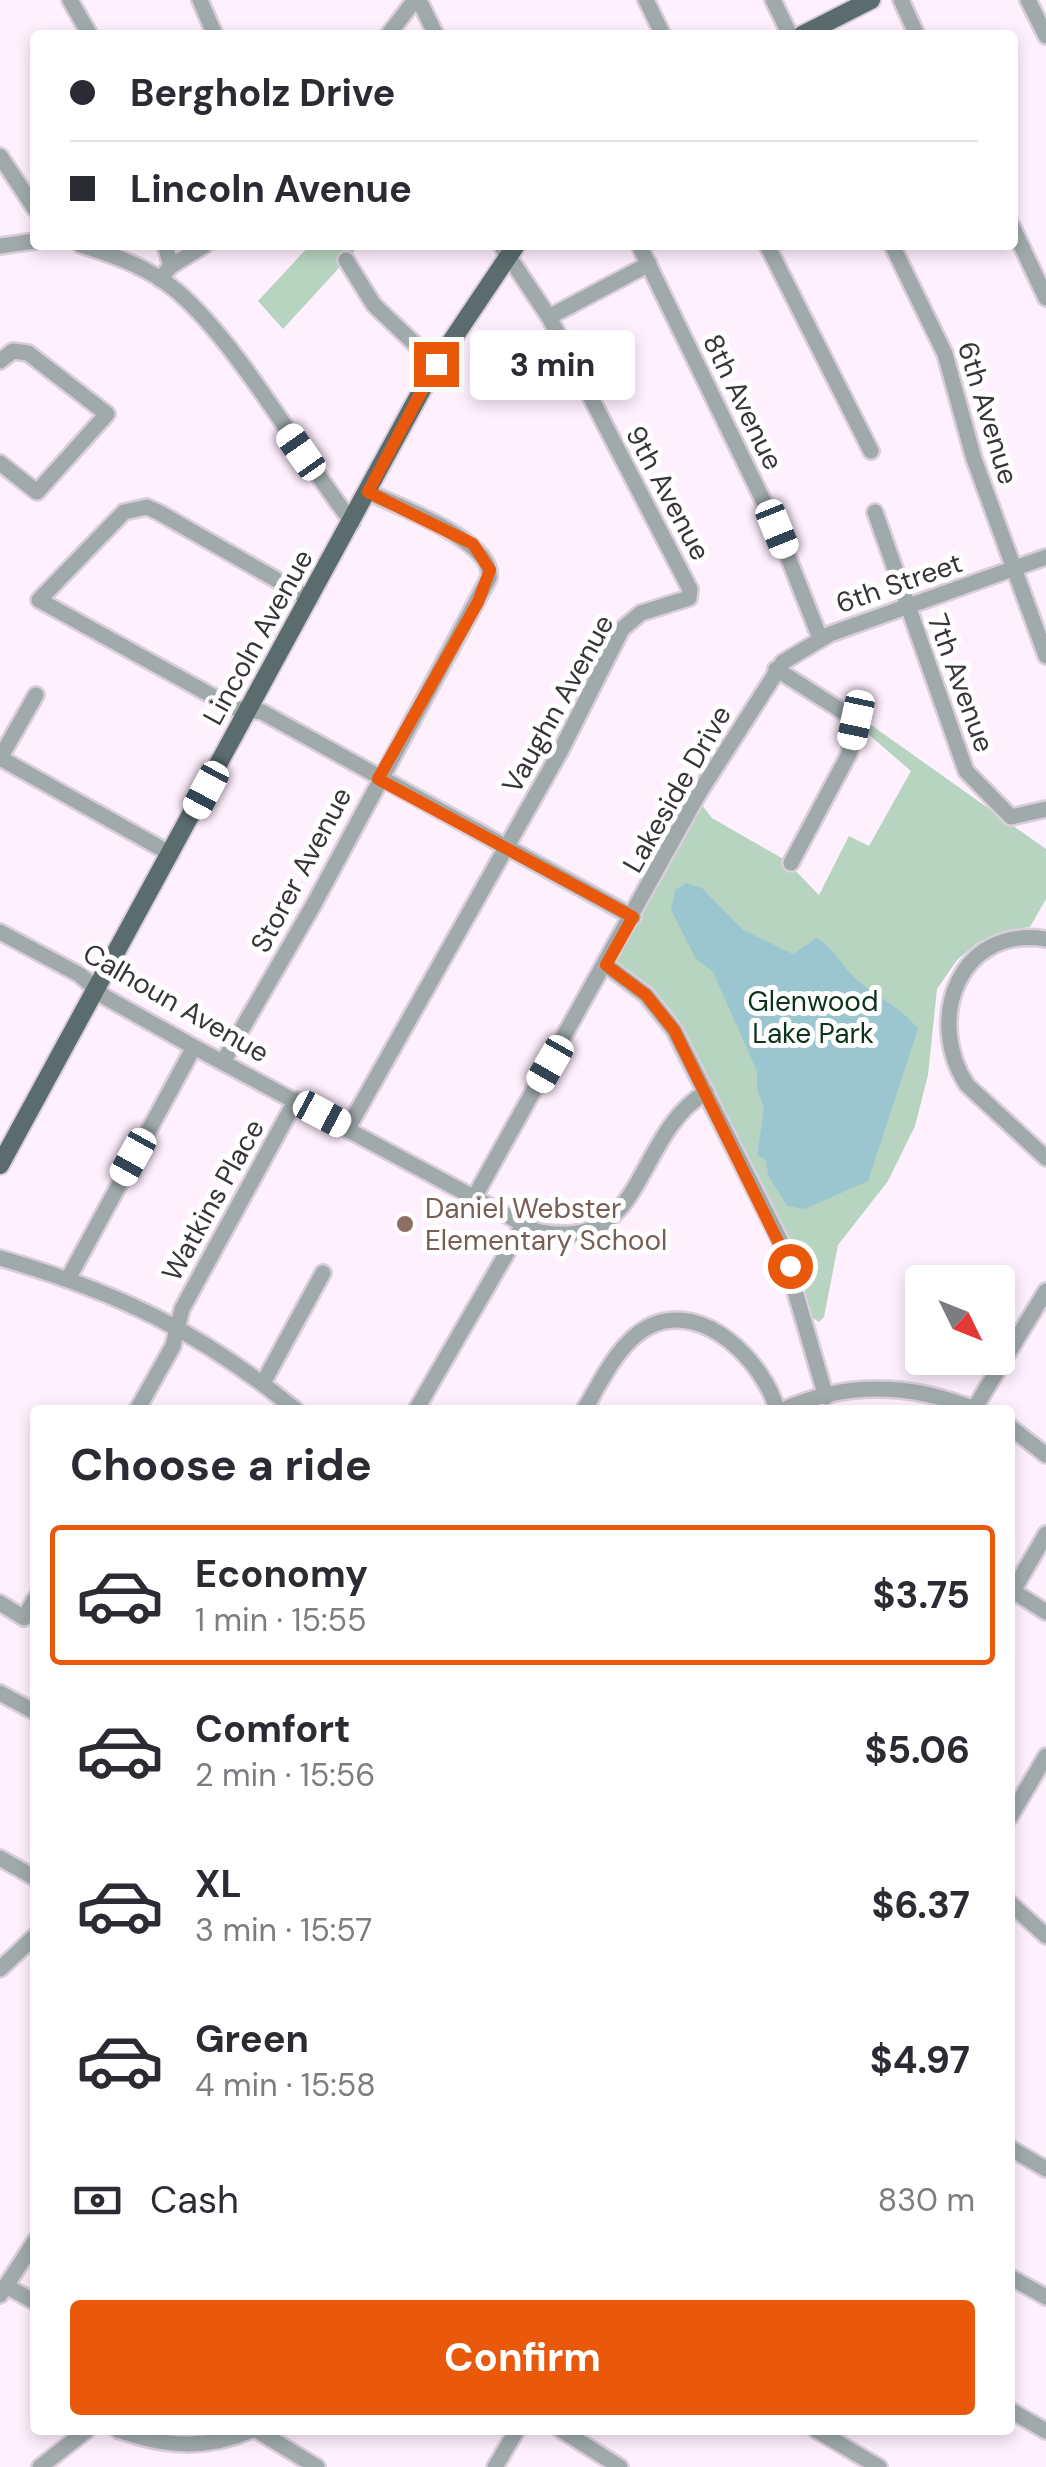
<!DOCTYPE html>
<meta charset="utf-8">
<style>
body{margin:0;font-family:"DM Sans",sans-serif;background:#f2f2f3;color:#2b2b33;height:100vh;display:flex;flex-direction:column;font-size:38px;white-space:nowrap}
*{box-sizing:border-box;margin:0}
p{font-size:32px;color:#7c7c81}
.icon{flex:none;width:55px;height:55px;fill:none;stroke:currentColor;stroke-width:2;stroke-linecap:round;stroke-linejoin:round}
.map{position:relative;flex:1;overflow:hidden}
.details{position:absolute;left:30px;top:1405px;width:985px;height:1030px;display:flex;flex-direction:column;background:#fff;border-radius:10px;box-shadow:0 5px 15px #0003}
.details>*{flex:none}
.guide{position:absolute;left:30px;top:30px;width:988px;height:220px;border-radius:10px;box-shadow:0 5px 15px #0003;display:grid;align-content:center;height:220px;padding:0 40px;background:#fff}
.needle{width:65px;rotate:133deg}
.tools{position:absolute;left:905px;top:1265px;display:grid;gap:20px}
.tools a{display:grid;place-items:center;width:110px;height:110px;border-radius:10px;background:#fff;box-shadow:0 5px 15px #0003;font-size:50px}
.end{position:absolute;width:45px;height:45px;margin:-22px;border:12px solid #ea580c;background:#fff;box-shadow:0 0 0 5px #fff}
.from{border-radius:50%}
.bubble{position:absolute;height:70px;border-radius:10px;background:#fff;box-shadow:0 5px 15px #0003;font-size:32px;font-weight:700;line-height:70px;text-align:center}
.car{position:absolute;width:30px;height:60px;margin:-30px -15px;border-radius:12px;box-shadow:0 0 8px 2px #0007;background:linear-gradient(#fff 24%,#345 0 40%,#fff 0 76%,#345 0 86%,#fff 0)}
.guide b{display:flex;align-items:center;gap:35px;height:95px;font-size:38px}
.guide b+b{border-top:2px solid #e1e1e2}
.guide i{width:25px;height:25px;background:#2b2b33}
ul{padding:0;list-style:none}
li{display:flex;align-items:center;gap:30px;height:140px;margin:0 20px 15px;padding:0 20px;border:5px solid transparent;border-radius:10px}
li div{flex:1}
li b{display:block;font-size:38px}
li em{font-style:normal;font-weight:700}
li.active{border-color:#ea580c}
li>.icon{width:90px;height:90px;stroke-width:1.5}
h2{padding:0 40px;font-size:45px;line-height:120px}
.pay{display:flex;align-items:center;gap:25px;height:110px;padding:0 40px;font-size:38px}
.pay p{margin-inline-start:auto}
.cta{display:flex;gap:20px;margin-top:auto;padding:20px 40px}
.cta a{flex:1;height:115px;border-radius:10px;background:#ea580c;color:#fff;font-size:40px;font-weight:700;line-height:115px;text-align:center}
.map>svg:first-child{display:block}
</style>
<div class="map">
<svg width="1046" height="2467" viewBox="0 0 1046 2467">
<rect width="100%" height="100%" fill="#fff0fe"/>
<g fill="#b7d4c0">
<polygon points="310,245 360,245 283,329 258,301"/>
<polygon points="864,720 1046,849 1046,899 1030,927 1008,930 977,943 957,960 937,989 928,1075 915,1126 888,1181 838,1245 824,1317 819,1322 813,1318 785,1231 676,1017 653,988 617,963 615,956 702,805 712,818 785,860 819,895 849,836 869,846 911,771 860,727"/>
</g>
<path fill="#9cc6cf" d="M686 883 702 888 743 930 793 954 816 938C835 948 840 964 855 978 876 998 900 1005 918 1029L868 1181 805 1209 787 1206 768 1175 766 1160 757 1155 764 1108 757 1088V1071L713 972 696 959 671 910 675 890Z"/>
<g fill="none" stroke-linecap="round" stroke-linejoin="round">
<g stroke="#dbcedb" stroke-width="20">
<g id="minor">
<polyline points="70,0 90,35"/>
<polyline points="200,0 215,35"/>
<polyline points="419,0 436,35"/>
<polyline points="646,0 663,35"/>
<polyline points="773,0 790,35"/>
<polyline points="901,0 917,35"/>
<polyline points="1028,0 1046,36"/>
<polyline points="388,35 415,0"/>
<polyline points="0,156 35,209"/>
<polyline points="1012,226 1046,298"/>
<path d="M81 245C116 256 150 268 178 292 241 347 299 454 352 522"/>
<polyline points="165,245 171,266"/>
<polyline points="639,245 777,529 820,638"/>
<polyline points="767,245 871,451"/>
<polyline points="892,245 945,354 974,459 1046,656"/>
<polyline points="0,246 35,241"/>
<polyline points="346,260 374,305 436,364"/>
<polyline points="160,279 171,266 205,245"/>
<polyline points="549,317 649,264"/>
<polyline points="0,361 13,351 28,353 107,414 37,492 0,463"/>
<polyline points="875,512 966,771 1011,817 1046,809"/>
<polyline points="310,599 160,513 147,507 124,512 39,600 234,708 262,712 633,917"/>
<polyline points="776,669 856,720 849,754 791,863"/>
<polyline points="0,758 171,854"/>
<polyline points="0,758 36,695"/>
<path d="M0 932 80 975 105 997 194 1047 536 1231C647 1255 632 1137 706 1092"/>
<path d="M1046 939C958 925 925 1021 967 1085L1046 1158"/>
<polyline points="606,965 646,995 674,1030 780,1240 826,1397"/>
<path d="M224 1060 314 904 489 578C495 541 397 506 368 492"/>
<polyline points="348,1128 560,752 622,629 641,613 689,598 690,589 549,317 501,245"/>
<polyline points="475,1196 699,793 783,662 830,634 1046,557"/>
<path d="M0 1258C120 1293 199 1331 296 1410"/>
<polyline points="68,1279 194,1047"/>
<polyline points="263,1383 323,1273"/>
<polyline points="974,1409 1046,1291"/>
<polyline points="137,1410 173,1346 182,1309 296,1100"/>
<polyline points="416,1410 523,1225"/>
<path d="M584 1410C601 1382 619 1341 650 1326 705 1300 765 1364 777 1410"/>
<path d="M783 1410C848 1380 913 1384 977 1410"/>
<polyline points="1010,1427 1046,1455"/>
<polyline points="1013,1591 1046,1612"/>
<polyline points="1010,1596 1046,1534"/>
<polyline points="0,1603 24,1618 35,1599"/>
<polyline points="0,1693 35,1712"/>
<polyline points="1010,1817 1046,1756"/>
<polyline points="0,1858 35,1878"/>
<polyline points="1010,1903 1046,1936"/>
<polyline points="0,1969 35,1936"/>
<polyline points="1010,2148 1046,2169"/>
<polyline points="1010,2277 1046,2297"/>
<polyline points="6,2286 35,2302"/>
<polyline points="0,2295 35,2241"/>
<polyline points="1010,2410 1046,2431"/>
<path d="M118 2430C166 2447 205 2450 252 2430"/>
<polyline points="256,2430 317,2467"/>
<polyline points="561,2430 620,2467"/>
<polyline points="816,2430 879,2467"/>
<polyline points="40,2467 87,2430"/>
<polyline points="495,2467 517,2430"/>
</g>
</g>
<g stroke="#dbcedb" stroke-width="22">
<g id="major">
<polyline points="802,35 871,0"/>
<polyline points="0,1165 436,364 516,245"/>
</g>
</g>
<use href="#minor" stroke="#a0aaab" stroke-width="15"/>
<use href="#major" stroke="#5b6c6d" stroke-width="18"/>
</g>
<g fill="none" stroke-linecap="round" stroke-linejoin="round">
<polyline stroke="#ea580c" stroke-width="12" points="436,364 368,492 473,544 490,570 478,602 378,779 633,917 606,965 646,995 674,1030 790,1266"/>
</g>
<circle fill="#8d6e63" stroke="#fff" stroke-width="4" cx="405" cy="1224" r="10"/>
<g text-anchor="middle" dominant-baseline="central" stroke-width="10" stroke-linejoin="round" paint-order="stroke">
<g font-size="28" fill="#393439" stroke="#fff">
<text transform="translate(743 402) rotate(64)">8th Avenue</text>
<text transform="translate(988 413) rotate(73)">6th Avenue</text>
<text transform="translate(668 493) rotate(62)">9th Avenue</text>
<text transform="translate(899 583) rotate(-19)">6th Street</text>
<text transform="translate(258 637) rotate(-61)">Lincoln Avenue</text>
<text transform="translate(961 683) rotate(70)">7th Avenue</text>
<text transform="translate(558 704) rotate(-61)">Vaughn Avenue</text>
<text transform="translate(677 789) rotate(-60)">Lakeside Drive</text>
<text transform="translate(301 870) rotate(-62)">Storer Avenue</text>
<text transform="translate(176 1003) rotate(30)">Calhoun Avenue</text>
<text transform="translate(213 1200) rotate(-61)">Watkins Place</text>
</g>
<g font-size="28" fill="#0c341d" stroke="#fff">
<text x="813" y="1001">Glenwood<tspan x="813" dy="32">Lake Park</tspan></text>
</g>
<g font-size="28" fill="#785e54" stroke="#fff" text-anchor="start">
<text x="425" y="1208">Daniel Webster<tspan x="425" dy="32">Elementary School</tspan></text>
</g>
</g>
</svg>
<div class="tools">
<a><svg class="needle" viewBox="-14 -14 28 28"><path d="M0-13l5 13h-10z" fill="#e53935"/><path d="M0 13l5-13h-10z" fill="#7c7c81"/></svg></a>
</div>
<i class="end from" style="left:790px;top:1266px"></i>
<i class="end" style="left:436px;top:364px"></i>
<div class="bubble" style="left:470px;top:330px;width:165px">3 min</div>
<i class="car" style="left:301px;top:452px;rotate:325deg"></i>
<i class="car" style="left:777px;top:529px;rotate:158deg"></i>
<i class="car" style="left:856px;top:720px;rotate:192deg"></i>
<i class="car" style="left:206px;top:790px;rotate:208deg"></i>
<i class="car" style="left:550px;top:1064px;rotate:210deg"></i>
<i class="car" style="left:322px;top:1114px;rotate:118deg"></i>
<i class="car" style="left:133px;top:1157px;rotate:209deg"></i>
<div class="guide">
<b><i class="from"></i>Bergholz Drive</b>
<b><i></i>Lincoln Avenue</b>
</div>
<section class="details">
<h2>Choose a ride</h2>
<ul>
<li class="active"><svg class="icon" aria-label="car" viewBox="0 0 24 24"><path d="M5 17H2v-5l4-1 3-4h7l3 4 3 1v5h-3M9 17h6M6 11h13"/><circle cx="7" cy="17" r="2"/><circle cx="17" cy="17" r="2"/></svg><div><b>Economy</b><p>1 min · 15:55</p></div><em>$3.75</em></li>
<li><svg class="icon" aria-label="car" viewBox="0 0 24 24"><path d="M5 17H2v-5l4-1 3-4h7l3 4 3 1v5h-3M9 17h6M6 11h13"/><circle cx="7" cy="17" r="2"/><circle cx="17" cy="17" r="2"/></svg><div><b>Comfort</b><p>2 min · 15:56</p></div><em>$5.06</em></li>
<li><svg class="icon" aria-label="car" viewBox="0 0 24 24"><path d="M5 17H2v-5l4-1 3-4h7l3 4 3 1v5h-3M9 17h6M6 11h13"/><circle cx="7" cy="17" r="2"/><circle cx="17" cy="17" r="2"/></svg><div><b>XL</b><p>3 min · 15:57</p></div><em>$6.37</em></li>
<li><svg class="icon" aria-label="car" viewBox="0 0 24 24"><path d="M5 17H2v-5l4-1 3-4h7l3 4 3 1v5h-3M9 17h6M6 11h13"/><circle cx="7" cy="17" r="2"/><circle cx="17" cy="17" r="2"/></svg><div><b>Green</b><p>4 min · 15:58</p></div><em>$4.97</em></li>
</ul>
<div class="pay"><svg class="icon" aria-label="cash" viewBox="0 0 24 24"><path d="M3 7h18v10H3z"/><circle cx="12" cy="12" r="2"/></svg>Cash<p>830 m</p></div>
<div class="cta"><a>Confirm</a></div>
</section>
</div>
